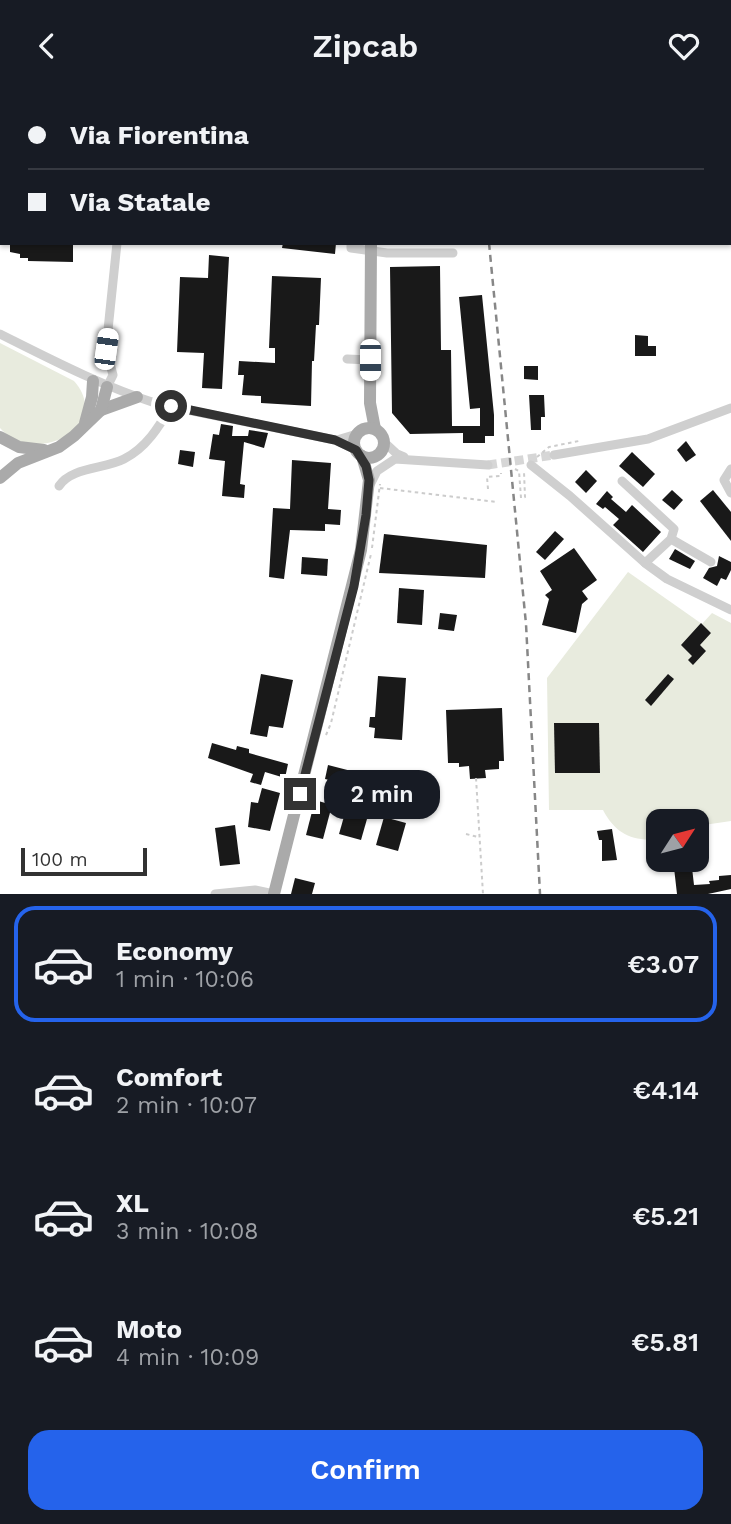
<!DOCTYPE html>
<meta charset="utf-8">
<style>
body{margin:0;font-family:"Work Sans",sans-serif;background:#242831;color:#f1f3f6;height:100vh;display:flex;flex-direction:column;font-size:26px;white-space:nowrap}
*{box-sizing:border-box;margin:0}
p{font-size:23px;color:#9ea1a6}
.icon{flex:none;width:38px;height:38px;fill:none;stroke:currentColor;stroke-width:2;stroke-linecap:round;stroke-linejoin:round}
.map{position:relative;height:803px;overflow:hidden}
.panel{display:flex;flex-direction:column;background:#171b24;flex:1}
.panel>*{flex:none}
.top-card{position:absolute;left:0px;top:0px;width:732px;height:154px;box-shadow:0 2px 5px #0004;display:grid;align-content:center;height:154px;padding:0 28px;background:#171b24}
.needle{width:46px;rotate:54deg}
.fabs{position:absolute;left:646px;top:718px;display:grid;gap:14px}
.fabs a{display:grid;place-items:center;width:63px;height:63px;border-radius:14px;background:#171b24;box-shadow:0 2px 5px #0004;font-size:35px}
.scale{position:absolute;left:21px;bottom:18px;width:126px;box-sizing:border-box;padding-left:7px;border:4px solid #323232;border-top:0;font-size:19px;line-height:24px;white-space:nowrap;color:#323232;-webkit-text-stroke:5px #fff;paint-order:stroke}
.end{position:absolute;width:32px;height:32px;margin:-16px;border:9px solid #323232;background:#fff;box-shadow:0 0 0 4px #fff}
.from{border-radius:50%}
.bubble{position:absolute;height:49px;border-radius:21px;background:#171b24;box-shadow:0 2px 5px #0004;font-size:23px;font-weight:600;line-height:49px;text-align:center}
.car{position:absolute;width:21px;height:42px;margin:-21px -10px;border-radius:9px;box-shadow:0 0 5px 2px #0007;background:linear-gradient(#fff 24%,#345 0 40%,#fff 0 76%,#345 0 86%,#fff 0)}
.top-card b{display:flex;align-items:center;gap:24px;height:66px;font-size:26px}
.top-card b+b{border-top:2px solid #363941}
.top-card i{width:18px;height:18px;background:#f1f3f6}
ul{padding:12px 0 0;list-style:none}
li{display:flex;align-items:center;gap:21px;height:116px;margin:0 14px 10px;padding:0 14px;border:4px solid transparent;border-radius:21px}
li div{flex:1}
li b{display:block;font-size:26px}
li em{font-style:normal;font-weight:600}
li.active{border-color:#2563eb}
li>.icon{width:63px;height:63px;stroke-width:1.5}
.button{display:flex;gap:14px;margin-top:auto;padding:14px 28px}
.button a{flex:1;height:80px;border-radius:21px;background:#2563eb;color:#fff;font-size:28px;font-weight:600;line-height:80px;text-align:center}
header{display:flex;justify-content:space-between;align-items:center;height:91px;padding:0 28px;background:#171b24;font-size:32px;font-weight:600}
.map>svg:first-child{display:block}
</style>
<header><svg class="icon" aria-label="back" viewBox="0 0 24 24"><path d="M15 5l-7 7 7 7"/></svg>Zipcab<svg class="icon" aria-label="heart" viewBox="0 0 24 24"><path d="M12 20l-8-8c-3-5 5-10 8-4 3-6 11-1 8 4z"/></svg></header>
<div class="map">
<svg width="731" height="803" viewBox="0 0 731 803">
<rect width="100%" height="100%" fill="#fff"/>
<g fill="#e8ebde">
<path d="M0 252 74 290C114 335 35 377 0 337Z"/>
<path d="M628 481 702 533 712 522 731 532V730L697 735 698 743 696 730H658V748C632 751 615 742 603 719H549L547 587Z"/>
</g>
<g fill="#191919">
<polygon points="10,152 73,152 73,171 28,170 28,167 20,167 20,163 10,161"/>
<polygon points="283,152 336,152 335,163 282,157"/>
<polygon points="209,164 229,166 222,298 202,297 204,262 177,261 180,186 208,187"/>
<polygon points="440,175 441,259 451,259 452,335 480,335 480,317 470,318 459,206 482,204 494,324 494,345 485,345 485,352 463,352 463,342 410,343 392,322 390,176"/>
<polygon points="272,185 321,187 319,234 316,234 314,270 312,270 311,315 261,312 261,305 242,304 244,284 238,284 239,270 275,272 275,257 269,257"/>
<polygon points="635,244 648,245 648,255 656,255 656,265 635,265"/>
<polygon points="524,275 538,275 538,289 524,288"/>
<polygon points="529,304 544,304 545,326 541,326 541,339 531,339"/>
<polygon points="221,333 233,335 232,345 248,345 249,339 268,342 264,357 244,351 240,393 245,394 244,407 222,405 225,370 209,368 213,343 219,344"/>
<polygon points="686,350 696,364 686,371 677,359"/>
<polygon points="180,359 195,361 193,376 178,373"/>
<polygon points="632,361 655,383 643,396 619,375"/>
<polygon points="292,369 331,372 328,418 341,419 340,434 325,433 325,440 290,439 284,488 269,486 273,417 290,418"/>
<polygon points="586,379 597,390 586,402 575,391"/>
<polygon points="672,399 683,409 674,419 662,409"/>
<polygon points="713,399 731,421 731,450 700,410"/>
<polygon points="607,400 613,406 611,408 626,421 632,414 661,441 643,461 613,434 619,428 605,416 603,418 596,413"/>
<polygon points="555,440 564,448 545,469 536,461"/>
<polygon points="384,443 487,454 485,487 379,482"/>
<polygon points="574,457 597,489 582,500 588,508 582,513 576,542 542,534 549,508 545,504 552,499 540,480"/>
<polygon points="675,458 695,470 690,478 669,468"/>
<polygon points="719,465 731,471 731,479 726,489 721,487 717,495 703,487 709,477 717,475"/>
<polygon points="302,466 328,468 327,485 301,483"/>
<polygon points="399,497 424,499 422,534 397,532"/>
<polygon points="440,522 457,524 454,540 438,538"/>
<polygon points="701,532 711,542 700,554 706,560 693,574 688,569 692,565 681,554"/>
<polygon points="261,583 293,589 283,637 269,635 267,646 250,643"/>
<polygon points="668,583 674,588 651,615 645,609"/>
<polygon points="378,585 406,587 402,649 374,647 375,637 369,636 370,626 375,626"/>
<polygon points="502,617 504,670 499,670 499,678 485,679 486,687 470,688 469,675 459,676 459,672 448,672 446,619"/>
<polygon points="554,632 599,632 600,682 555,682"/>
<polygon points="212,652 236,659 237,655 249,658 249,662 288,673 285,687 265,681 261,694 250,691 253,683 208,667"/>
<polygon points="328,674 390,690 387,703 325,688"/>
<polygon points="262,697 280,702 270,740 248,736 251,711 258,712"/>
<polygon points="315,709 332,714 323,748 306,744"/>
<polygon points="347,715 369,721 361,749 339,743"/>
<polygon points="384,726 406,732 398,760 376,754"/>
<polygon points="235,734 240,773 220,775 215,737"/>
<polygon points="612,738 617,769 602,770 602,749 599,749 597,740"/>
<polygon points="673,768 691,768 694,794 710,793 709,790 719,789 719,785 731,784 731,798 708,803 677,803"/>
<polygon points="295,787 315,792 312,803 291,803"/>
</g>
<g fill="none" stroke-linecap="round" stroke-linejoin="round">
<polyline stroke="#d6d6d6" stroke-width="9" stroke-dasharray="9 4.5" stroke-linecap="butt" points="488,374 554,364"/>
<g stroke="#ccc" stroke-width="2" stroke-dasharray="3.5 3.5" stroke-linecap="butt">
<polyline points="478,0 478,2"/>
<polyline points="537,366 549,356 579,350"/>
<polyline points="515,378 519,380 521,407 525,406 524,381"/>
<polyline points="380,397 497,411"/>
<polyline points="488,398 487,386 501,385 501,382"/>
<polyline points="372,457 380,393"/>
<polyline points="326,644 331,632 371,463"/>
<polyline points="476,687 483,803"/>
<polyline points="466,743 478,746"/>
</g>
<g stroke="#cfcfcf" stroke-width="9">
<polyline points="116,0 116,2"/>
<polyline points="388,0 388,2"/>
<polyline points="351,152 351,157 387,162 453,162"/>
<path d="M0 243C52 269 102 295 158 313L335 349 356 359"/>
<polyline points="347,268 370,269"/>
<polyline points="107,296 113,284 106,258 117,152"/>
<polyline points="337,349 357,343"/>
<polyline points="384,351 397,363 404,366"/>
<polyline points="554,364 648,348 731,317"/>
<polyline points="531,374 570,405 645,472 667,488 731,519"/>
<polyline points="731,378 724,389 731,402"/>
<polyline points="622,390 674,438 671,448 645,472"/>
<polyline points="370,394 377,380 395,368 488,374"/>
<path d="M59 395C71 376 105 378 124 368 146 357 159 336 171 315"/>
<polyline points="671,448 711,471"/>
<polyline points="215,803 255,799 274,803"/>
</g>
<g stroke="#aaa" stroke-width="12">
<polyline points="370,0 370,2"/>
<polyline points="371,152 370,312 375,338"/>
<polyline points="101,319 137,306"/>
<polyline points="85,332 92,306 93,290"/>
<circle cx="369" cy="352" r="15"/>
<polyline points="0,346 19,356 44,359"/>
<polyline points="0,387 18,372 59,356 74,345 101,319 107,296"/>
<polyline points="274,803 361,459 369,389 362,365"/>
</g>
<g stroke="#878787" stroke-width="2.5" stroke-dasharray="7 5" stroke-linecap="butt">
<polyline points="472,0 472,2"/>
<polyline points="489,152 526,533 540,803"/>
</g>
</g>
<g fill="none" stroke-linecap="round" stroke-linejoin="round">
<polyline stroke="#323232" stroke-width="9" points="171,315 335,349 356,359 366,375 369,389 366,424 354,495 300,703"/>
</g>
</svg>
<div class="fabs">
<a><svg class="needle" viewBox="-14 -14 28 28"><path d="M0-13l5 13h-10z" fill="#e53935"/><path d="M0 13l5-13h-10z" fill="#9ea1a6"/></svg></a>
</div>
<div class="scale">100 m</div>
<i class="end from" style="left:171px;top:315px"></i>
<i class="end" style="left:300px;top:703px"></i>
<div class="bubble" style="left:324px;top:679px;width:116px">2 min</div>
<i class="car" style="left:106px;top:258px;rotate:8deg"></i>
<i class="car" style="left:370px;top:269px;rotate:180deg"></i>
<div class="top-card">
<b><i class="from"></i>Via Fiorentina</b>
<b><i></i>Via Statale</b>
</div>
</div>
<section class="panel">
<ul>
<li class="active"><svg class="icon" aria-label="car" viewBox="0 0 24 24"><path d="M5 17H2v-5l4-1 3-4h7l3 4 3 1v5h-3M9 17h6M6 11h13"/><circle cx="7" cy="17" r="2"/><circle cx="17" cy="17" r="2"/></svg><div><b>Economy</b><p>1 min · 10:06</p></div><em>€3.07</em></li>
<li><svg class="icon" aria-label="car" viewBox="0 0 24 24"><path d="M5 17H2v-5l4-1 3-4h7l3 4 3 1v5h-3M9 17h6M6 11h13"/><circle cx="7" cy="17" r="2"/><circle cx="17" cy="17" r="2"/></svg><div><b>Comfort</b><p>2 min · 10:07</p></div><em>€4.14</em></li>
<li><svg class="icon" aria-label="car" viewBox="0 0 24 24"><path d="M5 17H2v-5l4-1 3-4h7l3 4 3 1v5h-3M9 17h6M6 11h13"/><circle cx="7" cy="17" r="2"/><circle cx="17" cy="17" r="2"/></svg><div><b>XL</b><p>3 min · 10:08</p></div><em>€5.21</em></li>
<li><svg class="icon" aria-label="car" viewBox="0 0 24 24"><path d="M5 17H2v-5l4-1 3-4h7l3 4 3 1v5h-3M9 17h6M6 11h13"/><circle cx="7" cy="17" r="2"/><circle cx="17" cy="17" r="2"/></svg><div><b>Moto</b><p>4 min · 10:09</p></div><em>€5.81</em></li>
</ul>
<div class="button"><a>Confirm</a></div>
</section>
